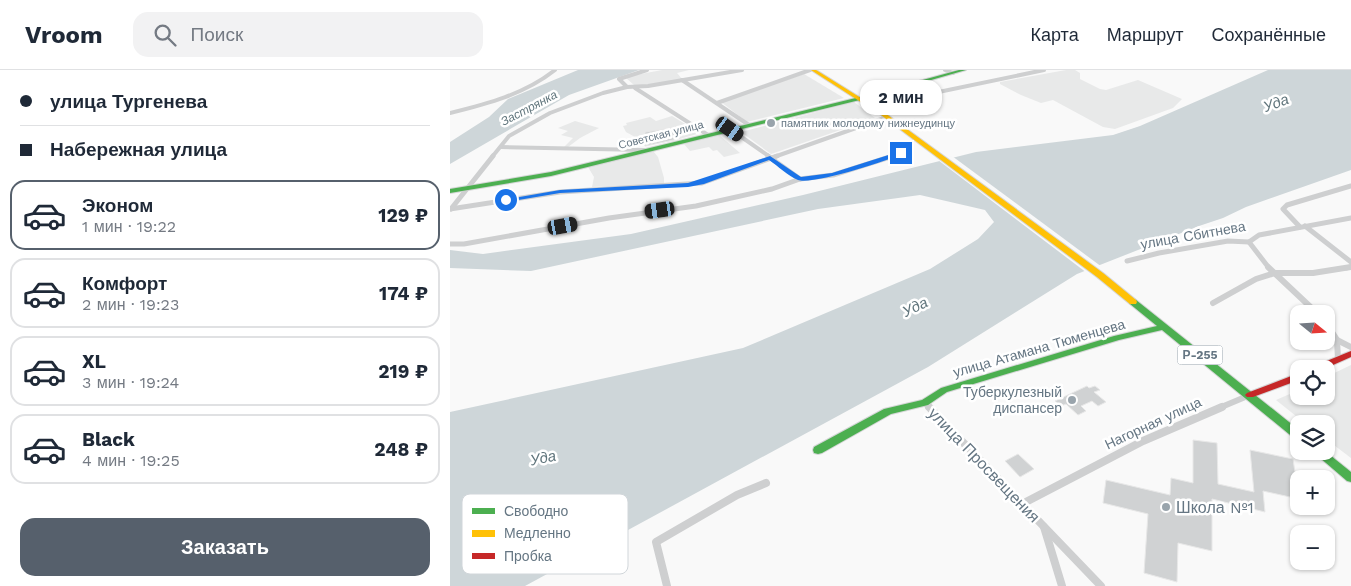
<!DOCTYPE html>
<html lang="ru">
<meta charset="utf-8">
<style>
body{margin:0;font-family:"Work Sans",sans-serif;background:#f2f2f3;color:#1f2937;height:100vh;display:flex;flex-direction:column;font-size:19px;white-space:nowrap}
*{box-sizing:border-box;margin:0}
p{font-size:16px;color:#747a83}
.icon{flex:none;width:28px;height:28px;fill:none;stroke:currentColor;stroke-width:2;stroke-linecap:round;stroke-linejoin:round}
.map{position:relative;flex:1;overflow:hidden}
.side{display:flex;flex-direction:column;background:#fff;width:450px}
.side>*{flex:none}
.banner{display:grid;align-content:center;height:110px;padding:0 20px;background:#fff}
.needle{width:32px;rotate:108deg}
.controls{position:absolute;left:840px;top:235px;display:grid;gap:10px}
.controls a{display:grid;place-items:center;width:45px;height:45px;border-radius:10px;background:#fff;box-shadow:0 1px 4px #0004;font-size:25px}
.end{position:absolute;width:22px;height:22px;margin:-11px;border:6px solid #1a73e8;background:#fff;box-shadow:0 0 0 2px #fff}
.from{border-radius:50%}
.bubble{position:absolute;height:35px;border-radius:15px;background:#fff;box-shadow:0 1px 4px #0004;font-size:16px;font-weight:700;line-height:35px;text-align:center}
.car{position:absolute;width:15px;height:30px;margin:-15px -8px;border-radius:6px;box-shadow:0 0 4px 1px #0007;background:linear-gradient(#222 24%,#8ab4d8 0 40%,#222 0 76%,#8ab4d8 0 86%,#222 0)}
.banner b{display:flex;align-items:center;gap:18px;height:48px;font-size:19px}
.banner b+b{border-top:1px solid #e0e1e3}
.banner i{width:12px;height:12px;background:#1f2937}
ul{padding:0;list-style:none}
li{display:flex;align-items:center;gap:15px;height:70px;margin:0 10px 8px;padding:0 10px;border:2px solid #e0e1e3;border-radius:15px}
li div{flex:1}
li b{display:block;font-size:19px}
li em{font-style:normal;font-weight:700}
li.selected{border-color:#56606c}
li>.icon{width:45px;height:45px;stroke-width:1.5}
.cta{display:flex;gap:10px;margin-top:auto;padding:10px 20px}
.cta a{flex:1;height:58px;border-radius:15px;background:#56606c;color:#fff;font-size:20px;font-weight:700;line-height:58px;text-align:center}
header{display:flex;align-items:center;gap:30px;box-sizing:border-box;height:70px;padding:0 25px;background:#fff;border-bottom:1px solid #e0e1e3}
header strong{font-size:24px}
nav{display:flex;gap:28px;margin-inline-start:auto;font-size:18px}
.search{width:350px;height:45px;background:#f2f2f3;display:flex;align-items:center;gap:12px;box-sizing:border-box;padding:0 18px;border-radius:15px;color:#747a83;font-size:19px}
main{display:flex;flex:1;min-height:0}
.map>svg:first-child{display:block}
</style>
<header>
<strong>Vroom</strong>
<div class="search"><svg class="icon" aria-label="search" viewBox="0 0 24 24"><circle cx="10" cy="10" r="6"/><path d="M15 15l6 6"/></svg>Поиск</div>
<nav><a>Карта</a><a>Маршрут</a><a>Сохранённые</a></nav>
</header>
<main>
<section class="side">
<div class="banner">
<b><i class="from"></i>улица Тургенева</b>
<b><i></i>Набережная улица</b>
</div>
<ul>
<li class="selected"><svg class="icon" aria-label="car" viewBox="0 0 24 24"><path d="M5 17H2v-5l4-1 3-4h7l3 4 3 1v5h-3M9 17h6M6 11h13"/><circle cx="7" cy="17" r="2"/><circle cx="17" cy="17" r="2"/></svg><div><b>Эконом</b><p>1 мин · 19:22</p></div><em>129 ₽</em></li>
<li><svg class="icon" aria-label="car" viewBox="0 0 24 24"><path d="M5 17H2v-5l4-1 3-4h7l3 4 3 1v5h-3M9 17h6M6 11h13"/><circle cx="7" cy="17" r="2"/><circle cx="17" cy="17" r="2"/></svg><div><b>Комфорт</b><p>2 мин · 19:23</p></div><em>174 ₽</em></li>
<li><svg class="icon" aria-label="car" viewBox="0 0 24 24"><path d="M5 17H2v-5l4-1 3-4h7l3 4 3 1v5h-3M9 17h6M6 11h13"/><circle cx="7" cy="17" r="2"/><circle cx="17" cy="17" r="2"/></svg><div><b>XL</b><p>3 мин · 19:24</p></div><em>219 ₽</em></li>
<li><svg class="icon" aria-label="car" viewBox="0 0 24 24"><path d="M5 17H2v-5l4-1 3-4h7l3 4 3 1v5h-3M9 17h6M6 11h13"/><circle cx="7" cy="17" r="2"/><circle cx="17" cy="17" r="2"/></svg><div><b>Black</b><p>4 мин · 19:25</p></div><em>248 ₽</em></li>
</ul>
<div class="cta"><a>Заказать</a></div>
</section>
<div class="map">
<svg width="901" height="516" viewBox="0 0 901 516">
<rect width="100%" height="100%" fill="#f9f9f9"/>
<g fill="#e8e9e9">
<polygon points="212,0 239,0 227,3 232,9 189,16 184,15 175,7"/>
<polygon points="616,0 625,0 630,3 630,9 650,19 656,20 688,10 732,29 723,38 665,59 653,57 603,30 591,33 571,25 550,14 550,12"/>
<polygon points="354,4 394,28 297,52 271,32"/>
<polygon points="404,32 425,48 321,84 291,62"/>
<polygon points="222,46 250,63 223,71 180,77 185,67 176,62 173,56 177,55 176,53 200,47 206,51"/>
<polygon points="125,51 149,58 130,68 118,77 114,77 123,68 111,65 118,61 108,58"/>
<polygon points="269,65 290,83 274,87 267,80 263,81 259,77 240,81 234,74"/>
<polygon points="203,81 208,87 214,108 214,114 142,117 144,107 138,97"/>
<polygon points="901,295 901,388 876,369 876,354 856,354 826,330 849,320 849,326 876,326 876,307"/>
</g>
<g fill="#ced6d9">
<polygon points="128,0 189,0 119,25 0,94 0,72 39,47 58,29"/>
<polygon points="818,0 901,0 901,100 796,137 773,148 749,156 627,204 478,297 75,516 0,516 0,342 293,278 480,199 528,169 544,152 535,140 470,125 368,139 81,201 0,198 0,180 33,184 181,164 353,125 526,82 663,65 690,56"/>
</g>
<polygon fill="#f9f9f9" points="502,86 652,197 637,203 488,90"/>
<g fill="#d0d2d3" stroke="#e8e8e8">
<polygon points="224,58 228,69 195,76 193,66 195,66 195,62"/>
<polygon points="637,316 639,318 645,316 650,320 644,322 656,332 648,336 642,331 631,336 636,341 628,345 616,334 611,336 605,331"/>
<polygon points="743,370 767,373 768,414 804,422 800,380 843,389 849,429 813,421 815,442 762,429 762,481 728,473 727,512 694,503 698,444 653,433 656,410 720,425 721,408 743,413"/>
<polygon points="568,384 584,399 570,407 555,391"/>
</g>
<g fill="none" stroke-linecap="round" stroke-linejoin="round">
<g stroke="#d5d6d7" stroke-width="2">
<g id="fast">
<polygon points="509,0 516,0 422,27 101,106 0,123 0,119 101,102 418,25"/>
<polygon points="683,229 686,230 849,360 849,370 845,369 712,260 669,270 497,322 478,335 441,344 372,383 368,384 364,383 363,380 364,377 434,339 472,330 491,318 664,266 707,256 680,234 679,232 680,230"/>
<polygon points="862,381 875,381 901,402 901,412 897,411"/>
</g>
</g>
<g stroke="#d5d6d7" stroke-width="2">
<polygon id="slow" points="361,0 366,0 435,43 653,203 686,230 687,232 686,234 680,234 647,207 431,45"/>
</g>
<g stroke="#d5d6d7" stroke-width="2">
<g id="jam">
<polygon points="901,281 901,287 874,299 860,299 862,297"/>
<polygon points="849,303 849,310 803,327 797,327 795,325 797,323"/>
</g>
</g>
<g stroke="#cecfd0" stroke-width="4">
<polyline points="495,0 503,3"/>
<polyline points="232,10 299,55"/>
<polyline points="177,17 169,9 197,0"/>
<polyline points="185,18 258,65"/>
<polyline points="433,22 466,25 479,24 594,0"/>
<polyline points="267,33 360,0"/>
<path d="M0 43C37 34 75 24 105 0"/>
<polyline points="280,59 320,87"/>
<polyline points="51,77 194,80"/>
<polyline points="42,87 59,66 100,43 153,23 177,17 198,16 292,0"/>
<polyline points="324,87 437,47"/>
<polyline points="439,87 451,83"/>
</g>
<g stroke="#cecfd0" stroke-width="5">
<polyline points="318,86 350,109"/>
<polyline points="0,139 110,122 252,113 327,86"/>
<polyline points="1,139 43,86"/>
<polyline points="855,156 901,192"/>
<polyline points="850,157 833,139 837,135 901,116"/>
<polyline points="799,172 819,198"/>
<polyline points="0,174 14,174 159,148 246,136 322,119 350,109 383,105 443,86"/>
<polyline points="677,191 709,183 778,171 799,172 809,165 901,148"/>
<polyline points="896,198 901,197"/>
</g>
<g stroke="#cecfd0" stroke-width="6">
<polyline points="818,197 868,244"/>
<polyline points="763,233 806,209 825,203 863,203 901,197"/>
<polyline points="876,253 887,270 888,289"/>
<polyline points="887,270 901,277"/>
<polyline points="475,333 480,338"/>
<polyline points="769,338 800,325"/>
</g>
<g stroke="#cecfd0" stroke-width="8">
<polyline points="479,337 651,516"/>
<polyline points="572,434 693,371 772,337"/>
<polyline points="594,457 612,516"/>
<polyline points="217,516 206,472 287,425 316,413"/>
</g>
<use href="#fast" fill="#4caf50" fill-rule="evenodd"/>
<use href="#slow" fill="#ffc107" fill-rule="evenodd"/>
<use href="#jam" fill="#c62828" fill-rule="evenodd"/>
</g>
<path fill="#1a73e8" d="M451 81 453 84C436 91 363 115 348 110 338 106 328 96 319 90L254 114 238 117 110 123 56 132 52 130 110 120 238 113 320 86 351 107 382 103Z"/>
<g fill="#99a4ac" stroke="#fff" stroke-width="2">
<circle cx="321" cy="53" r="5"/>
<circle cx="622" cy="330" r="5"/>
<circle cx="716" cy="437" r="5"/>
</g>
<g text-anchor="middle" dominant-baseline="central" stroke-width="5" stroke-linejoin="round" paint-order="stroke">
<g font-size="11" fill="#657683" stroke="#fff" text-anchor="start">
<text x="331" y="53">памятник молодому нижнеудинцу</text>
</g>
<g font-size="11" fill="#657683" stroke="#fff">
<text transform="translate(211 65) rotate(-14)">Советская улица</text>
</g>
<g font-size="12" font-style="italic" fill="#60757c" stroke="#fff">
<text transform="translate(79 38) rotate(-28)">Застрянка</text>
</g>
<rect fill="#fff" stroke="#939fa8" stroke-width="1" x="727.5" y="275.5" width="45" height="19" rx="4"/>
<g font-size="12" font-weight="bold" fill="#657683">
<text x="750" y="285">Р-255</text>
</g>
<g font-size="14" fill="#657683" stroke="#fff">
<text transform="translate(743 165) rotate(-10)">улица Сбитнева</text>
<text transform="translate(589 278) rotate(-16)">улица Атамана Тюменцева</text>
<text transform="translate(703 353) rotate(-25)">Нагорная улица</text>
</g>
<g font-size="14" fill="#657683" stroke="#fff" text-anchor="end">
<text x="612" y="322">Туберкулезный<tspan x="612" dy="16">диспансер</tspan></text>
</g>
<g font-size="15" font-style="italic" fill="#60757c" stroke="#fff">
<text transform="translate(826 33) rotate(-20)">Уда</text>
<text transform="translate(465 237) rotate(-26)">Уда</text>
<text transform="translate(93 388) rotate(-11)">Уда</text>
</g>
<g font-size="16" fill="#657683" stroke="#fff">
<text transform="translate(534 395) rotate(46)">улица Просвещения</text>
</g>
<g font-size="16" fill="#657683" stroke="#fff" text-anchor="start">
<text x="726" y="437">Школа №1</text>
</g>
</g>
<rect x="12" y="424" width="166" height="80" rx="8" fill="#fff" stroke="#d1d6da" stroke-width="1"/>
<rect x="22" y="438" width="23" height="6" fill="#4caf50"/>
<rect x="22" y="460" width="23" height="7" fill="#ffc107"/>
<rect x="22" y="483" width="23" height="6" fill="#c62828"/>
<g font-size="14" fill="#657683">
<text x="54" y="446">Свободно</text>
<text x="54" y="468">Медленно</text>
<text x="54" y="491">Пробка</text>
</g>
</svg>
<div class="controls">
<a><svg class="needle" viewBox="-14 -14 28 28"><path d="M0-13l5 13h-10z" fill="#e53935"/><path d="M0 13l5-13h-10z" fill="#747a83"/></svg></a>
<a><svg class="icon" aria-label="locate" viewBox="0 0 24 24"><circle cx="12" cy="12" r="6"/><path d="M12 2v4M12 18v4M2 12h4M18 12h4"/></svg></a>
<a><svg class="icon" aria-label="layers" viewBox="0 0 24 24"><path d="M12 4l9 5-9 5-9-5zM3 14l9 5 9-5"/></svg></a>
<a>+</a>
<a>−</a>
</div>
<i class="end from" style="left:56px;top:130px"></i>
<i class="end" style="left:451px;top:83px"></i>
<div class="bubble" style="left:410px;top:10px;width:82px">2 мин</div>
<i class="car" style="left:280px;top:59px;rotate:125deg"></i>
<i class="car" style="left:210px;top:140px;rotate:262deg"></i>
<i class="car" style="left:113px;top:156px;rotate:80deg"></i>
</div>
</main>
